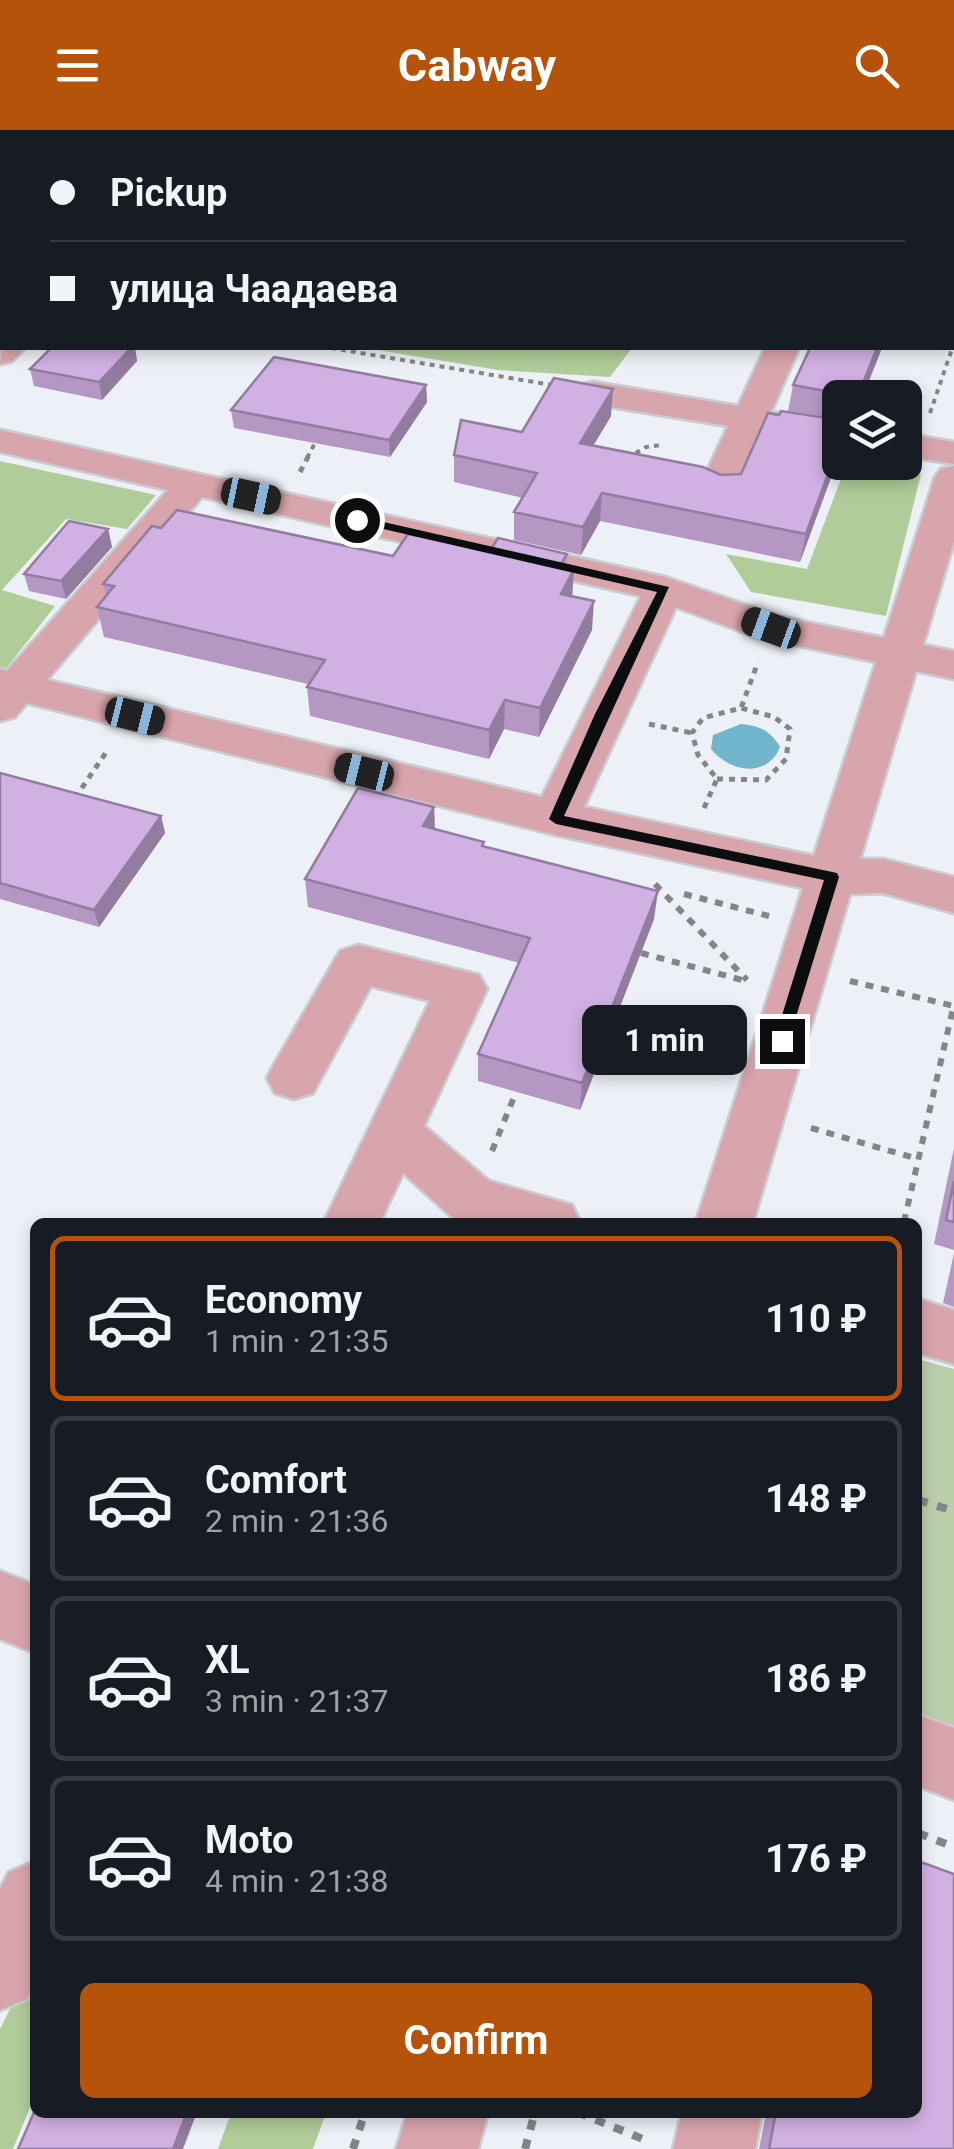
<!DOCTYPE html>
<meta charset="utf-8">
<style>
body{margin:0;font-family:Roboto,sans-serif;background:#242831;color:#f1f3f6;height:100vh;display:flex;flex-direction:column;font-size:38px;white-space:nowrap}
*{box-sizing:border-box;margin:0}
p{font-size:32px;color:#9ea1a6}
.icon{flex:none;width:55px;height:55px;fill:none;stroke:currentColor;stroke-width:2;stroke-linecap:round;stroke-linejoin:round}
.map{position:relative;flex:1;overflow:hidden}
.drawer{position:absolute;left:30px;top:1088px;width:892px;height:900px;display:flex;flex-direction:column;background:#171b24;border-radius:15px;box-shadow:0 5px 15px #0003}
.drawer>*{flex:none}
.top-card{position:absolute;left:0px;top:0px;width:955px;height:220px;box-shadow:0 5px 15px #0003;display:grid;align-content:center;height:220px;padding:0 50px;background:#171b24}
.fabs{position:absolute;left:822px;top:250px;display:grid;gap:20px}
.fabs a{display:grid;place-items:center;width:100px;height:100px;border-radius:15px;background:#171b24;box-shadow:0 5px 15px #0003;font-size:50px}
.end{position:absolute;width:45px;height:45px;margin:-22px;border:12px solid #0c0d0e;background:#fff;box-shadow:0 0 0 5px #fff}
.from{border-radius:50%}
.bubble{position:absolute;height:70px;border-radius:15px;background:#171b24;box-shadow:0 5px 15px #0003;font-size:32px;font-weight:700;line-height:70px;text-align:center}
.car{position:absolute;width:30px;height:60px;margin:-30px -15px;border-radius:12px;box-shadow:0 0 8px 2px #0007;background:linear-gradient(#222 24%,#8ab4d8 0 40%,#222 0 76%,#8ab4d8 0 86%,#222 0)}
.top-card b{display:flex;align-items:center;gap:35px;height:95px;font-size:38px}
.top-card b+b{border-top:2px solid #363941}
.top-card i{width:25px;height:25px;background:#f1f3f6}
ul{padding:18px 0 0;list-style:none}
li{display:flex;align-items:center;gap:30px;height:165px;margin:0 20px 15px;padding:0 30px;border:5px solid #363941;border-radius:15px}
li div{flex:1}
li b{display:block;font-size:38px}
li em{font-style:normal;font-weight:700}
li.active{border-color:#b45309}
li>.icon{width:90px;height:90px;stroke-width:1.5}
.button{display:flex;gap:20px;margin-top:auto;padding:20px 50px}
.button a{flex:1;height:115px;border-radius:15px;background:#b45309;color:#fff;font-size:40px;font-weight:700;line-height:115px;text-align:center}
header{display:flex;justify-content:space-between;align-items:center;height:130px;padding:0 50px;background:#b45309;color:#fff;font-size:45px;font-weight:700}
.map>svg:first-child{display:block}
</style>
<header><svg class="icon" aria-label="menu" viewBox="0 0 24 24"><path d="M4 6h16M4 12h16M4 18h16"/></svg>Cabway<svg class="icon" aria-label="search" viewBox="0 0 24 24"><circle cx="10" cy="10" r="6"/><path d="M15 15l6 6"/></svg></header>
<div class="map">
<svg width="954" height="2019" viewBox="0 0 954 2019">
<rect width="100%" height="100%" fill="#edf0f6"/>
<polygon fill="#baceaa" points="918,1229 954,1239 954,1614 918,1601"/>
<g fill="#b0cd99">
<polygon points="366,218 632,218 610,247 498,240"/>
<polygon points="0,331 156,365 127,399 66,389 2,460 55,476 5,540 0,538"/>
<polygon points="847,333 879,333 921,344 886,486 751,462 726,424 807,439"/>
<polygon points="35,1829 35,1965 13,2019 0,2019 0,1899"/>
<polygon points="231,1983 231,1982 326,1983 313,2019 218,2019"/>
</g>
<path fill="#71b6cd" d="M741 594C760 596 770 600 780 617 767 649 729 642 711 619L713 605Z"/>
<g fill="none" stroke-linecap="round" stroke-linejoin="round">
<g stroke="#c9ccd1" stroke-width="5">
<g id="minor">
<polygon points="0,0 17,0 18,2 2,2 2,10"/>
<polygon points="795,0 826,0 827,2 796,2"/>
<polygon points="0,42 2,43 2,62 0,61"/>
<polygon points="2,155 2,175 0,176 0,156"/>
<rect x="952" y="161" width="2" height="20"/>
<polygon points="2,209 2,218 25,218 12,231 0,234"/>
<polygon points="765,218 799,218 771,282 840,293 840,315 762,302 737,358 731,366 718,369 705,366 699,358 728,296 593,274 580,271 575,263 580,255 593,252 738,276"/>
<path d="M0 300 665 447 781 487 884 508 935 347 941 339 954 336V411L923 515 954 521V549L916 541 860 729H883L954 747V783L883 763 850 764 753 1092H696L803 758 556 705 27 573 15 587 0 591V539L7 541 168 360 0 322ZM202 367 641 466 542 667 47 550ZM676 477 756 507 876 532 814 726 584 677Z"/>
<polygon points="905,304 954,312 954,334 905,326"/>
<polygon points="358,815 479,845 487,859 424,996 489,1051 572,1075 580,1092 468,1092 452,1087 403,1043 380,1092 324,1092 430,871 371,856 313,963 294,969 275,963 267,948 275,933 340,821"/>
<polygon points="918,1169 954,1180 954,1234 918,1223"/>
<polygon points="0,1441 35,1455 35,1523 0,1509"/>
<polygon points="918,1585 954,1598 954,1670 918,1656"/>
<polygon points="35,1731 35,1852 27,1869 0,1880 0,1759 9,1742"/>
<polygon points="408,1982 488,1982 478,2019 396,2019"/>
<polygon points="682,1982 762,1982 755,2019 673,2019"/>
</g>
</g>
<g stroke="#838589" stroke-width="4" stroke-dasharray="5 5" stroke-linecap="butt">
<polyline points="952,93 954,88"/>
<polyline points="331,218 558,256"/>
<polyline points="930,283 954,213"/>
<polyline points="307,328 315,313"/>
<polyline points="627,328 646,317 662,315"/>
</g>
<g stroke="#838589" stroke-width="5" stroke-dasharray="6 6" stroke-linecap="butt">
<polyline points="627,328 631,325"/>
<polyline points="300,342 309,325"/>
<polyline points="649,594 692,603"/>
<polyline points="717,649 766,650 786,629 790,599 774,587 741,578"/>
<polyline points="75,668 107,621"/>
<polyline points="704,678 717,649 698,625 692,603 703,588 741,578 758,532"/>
</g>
<g stroke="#838589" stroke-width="6" stroke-dasharray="8 8" stroke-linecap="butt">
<polyline points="655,754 747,850"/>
<polyline points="684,764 769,786"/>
<polyline points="641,823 746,851"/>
<polyline points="850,851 954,876"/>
<polyline points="811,998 918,1029"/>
<polyline points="492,1021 516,962"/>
<polyline points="904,1092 954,874"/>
</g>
<g stroke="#838589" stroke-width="8" stroke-dasharray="10 10" stroke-linecap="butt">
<polyline points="918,1370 954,1381"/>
<polyline points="918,1703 954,1717"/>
<polyline points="577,1982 650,2012"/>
<polyline points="353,2019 365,1982"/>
<polyline points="525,2019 535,1982"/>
</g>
<use href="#minor" fill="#d9a5ac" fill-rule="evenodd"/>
</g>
<g fill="#b498c3">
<polygon points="56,0 767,0 770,2 58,2"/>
<polygon points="51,218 135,218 137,231 102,270 34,256 30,239"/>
<polygon points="810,218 882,218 862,268 840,268 840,323 800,432 600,391 581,425 514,410 514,382 523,368 454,352 454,325 522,302 611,286 593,316 721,345 741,344 779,285 824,287 788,281 793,255"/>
<polygon points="426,255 427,272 390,327 234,298 231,280"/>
<polygon points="161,398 393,426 490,421 567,424 566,437 574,439 572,466 592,500 539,607 504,599 489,629 310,586 307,557 308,554 104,507 97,477 106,467 103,454"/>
<polygon points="108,399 112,417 66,469 29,461 24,444"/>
<polygon points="0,643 161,686 165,703 99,797 0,769"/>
<polygon points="434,677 435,699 484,712 484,716 654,789 580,980 478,951 478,924 519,833 308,777 305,749"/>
<polygon points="954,1018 954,1120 934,1114"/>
<polygon points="954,1123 954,1177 943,1173"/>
<polygon points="918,1982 954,2019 759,2019 766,1983"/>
</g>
<g fill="#927c9f">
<polygon points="131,218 135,218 137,231 102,270 99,252"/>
<polygon points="877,218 882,218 862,268 857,268"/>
<polygon points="426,255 427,272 390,327 389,310"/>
<polygon points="613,259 611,286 578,341 580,313"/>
<polygon points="840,311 840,323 800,432 806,404"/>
<polygon points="602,363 600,391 581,425 583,397"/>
<polygon points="108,399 112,417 66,469 61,451"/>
<polygon points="574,439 572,468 561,464"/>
<polygon points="594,471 592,500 539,607 540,578"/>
<polygon points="505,570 504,599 489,629 489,600"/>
<polygon points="434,677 435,705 423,696"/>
<polygon points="161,686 165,703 99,797 94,780"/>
<polygon points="658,761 654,789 580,980 582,953"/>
<polygon points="187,1982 197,1982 183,2019 173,2019"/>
</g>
<g fill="#d1b1e3" stroke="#927c9f" stroke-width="2.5">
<polygon points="71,0 767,0 770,2 73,2"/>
<polygon points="911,0 954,0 954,22 952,26 952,2 909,2"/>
<polygon points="51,218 131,218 99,252 30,239"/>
<polygon points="810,218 877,218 857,268 848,268 848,265 793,255"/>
<polygon points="274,227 426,255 389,310 231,280"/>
<polygon points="554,248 613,259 580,313 703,337 721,345 741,344 768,283 779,285 781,281 840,290 840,311 806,404 602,363 583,397 514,382 537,343 454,325 461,290 522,302"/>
<polygon points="177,380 393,426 408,404 490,421 498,408 567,424 560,436 574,439 561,464 594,471 540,578 505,570 489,600 307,557 325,530 97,477 114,456 103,454 152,396 161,398"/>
<polygon points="69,391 108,399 61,451 24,444"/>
<polygon points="0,643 161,686 94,780 0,753"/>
<polygon points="358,658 434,677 423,696 484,712 482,716 658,761 582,953 478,924 530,808 305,749"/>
<polygon points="954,1051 954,1092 946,1090"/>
<polygon points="918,1731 954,1744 954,2019 769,2019 776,1982 918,1982"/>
<polygon points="35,1980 35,1982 187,1982 173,2019 18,2019"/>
</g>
<polygon fill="#0c0d0e" points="357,386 669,457 564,686 837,743 839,747 787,916 782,917 774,911 824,750 556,694 549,689 595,584 657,462 353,392"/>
</svg>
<div class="fabs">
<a><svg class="icon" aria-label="layers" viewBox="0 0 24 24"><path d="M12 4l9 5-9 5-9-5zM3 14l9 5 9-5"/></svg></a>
</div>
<i class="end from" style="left:357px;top:390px"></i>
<i class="end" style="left:782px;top:911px"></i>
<div class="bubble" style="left:582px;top:875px;width:165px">1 min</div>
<i class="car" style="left:251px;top:366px;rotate:102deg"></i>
<i class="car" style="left:771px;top:498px;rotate:290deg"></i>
<i class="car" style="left:135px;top:586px;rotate:104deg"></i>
<i class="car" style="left:364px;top:642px;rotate:284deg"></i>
<div class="top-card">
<b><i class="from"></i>Pickup</b>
<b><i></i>улица Чаадаева</b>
</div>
<section class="drawer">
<ul>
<li class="active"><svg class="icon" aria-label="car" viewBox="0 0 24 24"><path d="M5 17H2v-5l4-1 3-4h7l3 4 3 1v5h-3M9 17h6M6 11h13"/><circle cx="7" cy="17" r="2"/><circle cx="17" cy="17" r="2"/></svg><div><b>Economy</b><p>1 min · 21:35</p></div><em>110 ₽</em></li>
<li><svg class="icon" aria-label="car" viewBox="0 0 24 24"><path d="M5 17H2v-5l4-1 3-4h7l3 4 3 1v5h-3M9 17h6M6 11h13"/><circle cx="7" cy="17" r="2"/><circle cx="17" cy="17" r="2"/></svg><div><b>Comfort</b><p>2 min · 21:36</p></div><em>148 ₽</em></li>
<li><svg class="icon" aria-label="car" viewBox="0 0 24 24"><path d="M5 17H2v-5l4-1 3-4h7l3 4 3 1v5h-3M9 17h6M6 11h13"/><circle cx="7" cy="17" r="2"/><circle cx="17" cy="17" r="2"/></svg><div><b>XL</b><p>3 min · 21:37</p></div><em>186 ₽</em></li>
<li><svg class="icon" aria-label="car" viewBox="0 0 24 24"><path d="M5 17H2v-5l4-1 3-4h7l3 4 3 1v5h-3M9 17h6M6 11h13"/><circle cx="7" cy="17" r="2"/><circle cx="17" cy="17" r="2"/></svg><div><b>Moto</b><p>4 min · 21:38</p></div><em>176 ₽</em></li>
</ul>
<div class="button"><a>Confirm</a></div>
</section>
</div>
